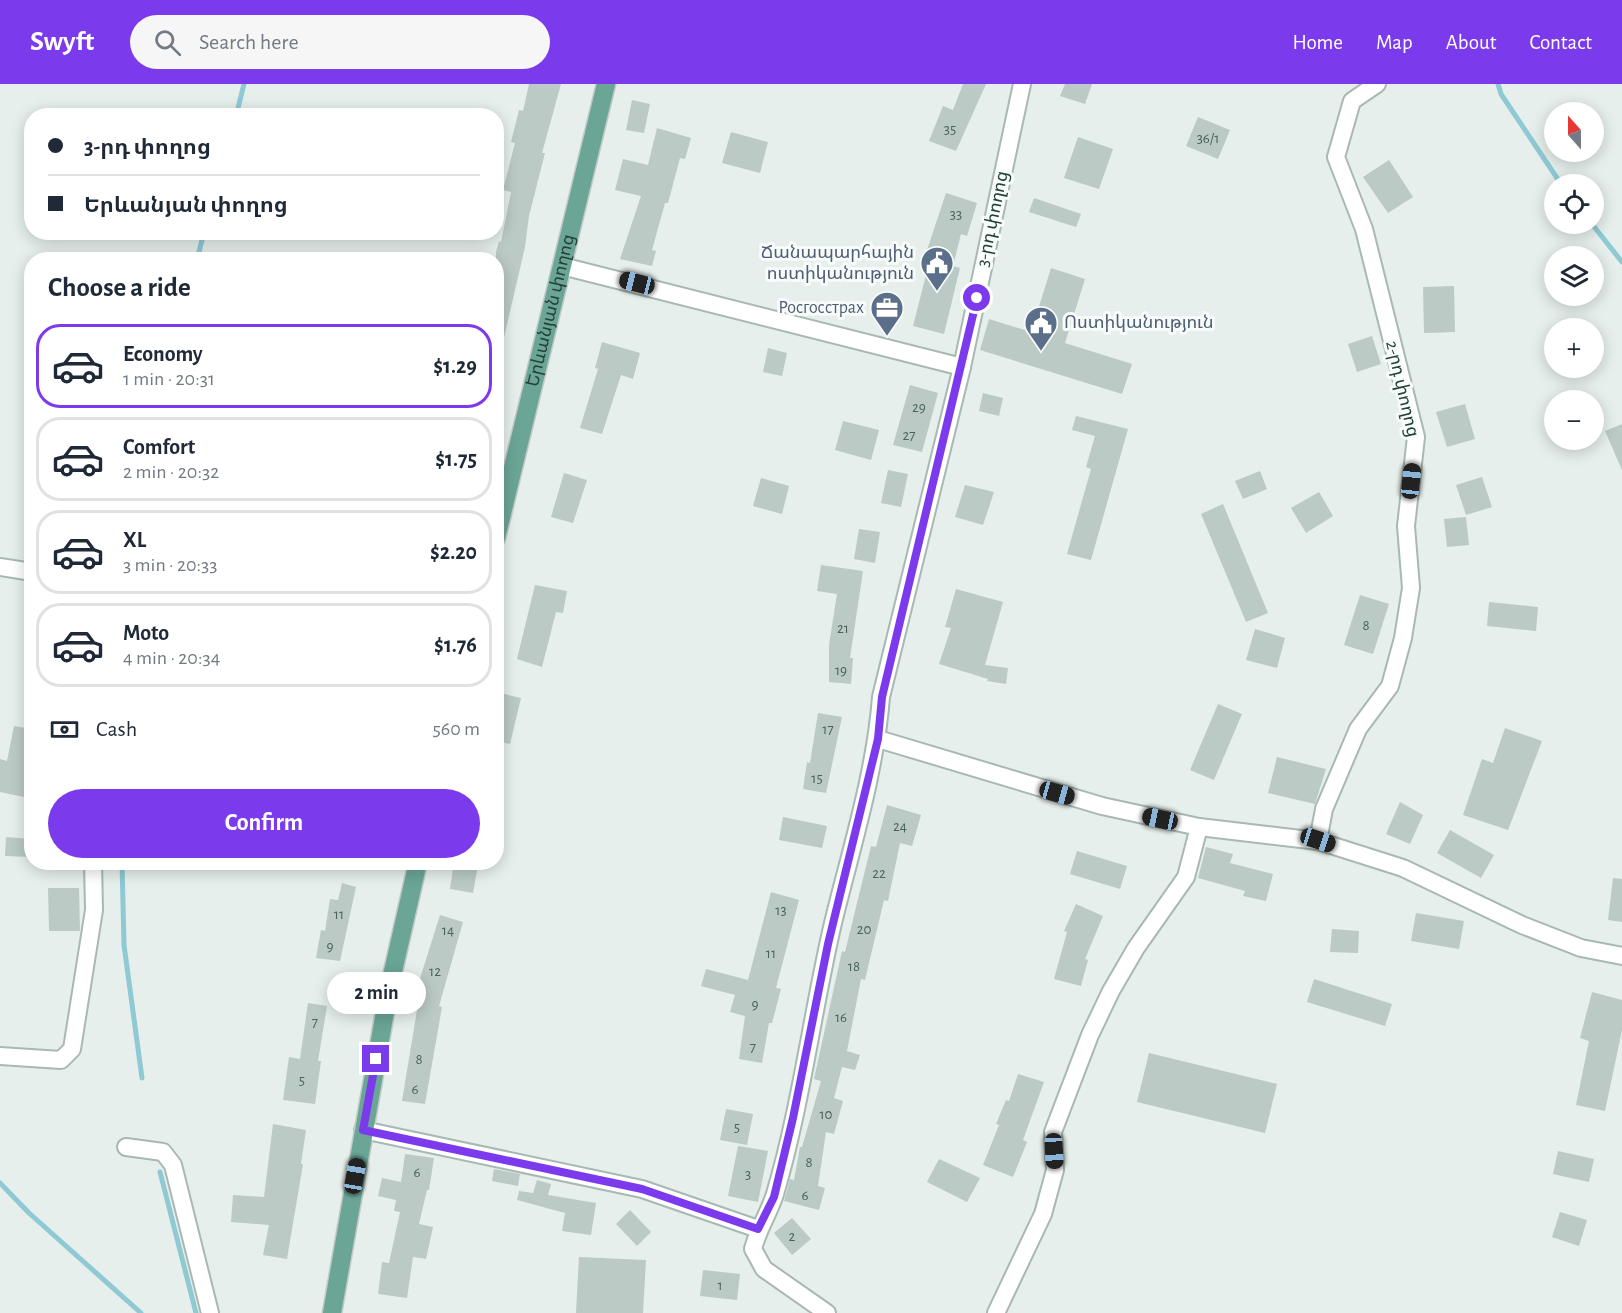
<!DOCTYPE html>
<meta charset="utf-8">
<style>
body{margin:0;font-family:"Alegreya Sans","Noto Sans Armenian",sans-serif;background:#f6f6f7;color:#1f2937;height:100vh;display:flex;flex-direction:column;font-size:22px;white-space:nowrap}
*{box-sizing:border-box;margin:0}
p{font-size:20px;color:#747a83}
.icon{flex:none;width:33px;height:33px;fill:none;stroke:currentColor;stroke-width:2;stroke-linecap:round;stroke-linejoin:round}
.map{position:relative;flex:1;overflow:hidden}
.side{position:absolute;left:24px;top:168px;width:480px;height:618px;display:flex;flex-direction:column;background:#fff;border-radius:24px;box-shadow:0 3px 15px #0003}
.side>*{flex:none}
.top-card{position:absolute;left:24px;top:24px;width:480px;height:132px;border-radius:24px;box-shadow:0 3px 15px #0003;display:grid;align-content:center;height:132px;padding:0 24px;background:#fff}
.needle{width:39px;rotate:339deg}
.buttons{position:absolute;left:1544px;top:18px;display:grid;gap:12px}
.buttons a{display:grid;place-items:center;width:60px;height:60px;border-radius:50%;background:#fff;box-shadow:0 3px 15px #0003;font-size:30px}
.end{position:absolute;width:27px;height:27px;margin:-14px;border:8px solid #7c3aed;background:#fff;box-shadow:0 0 0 3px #fff}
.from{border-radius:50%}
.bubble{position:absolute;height:42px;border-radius:21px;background:#fff;box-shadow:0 3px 15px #0003;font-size:20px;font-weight:700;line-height:42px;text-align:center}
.car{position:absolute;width:18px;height:36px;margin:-18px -9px;border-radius:8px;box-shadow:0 0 4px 2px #0007;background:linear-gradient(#222 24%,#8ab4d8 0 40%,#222 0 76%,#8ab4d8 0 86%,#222 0)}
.top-card b{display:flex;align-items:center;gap:21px;height:57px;font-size:22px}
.top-card b+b{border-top:2px solid #e0e1e3}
.top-card i{width:15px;height:15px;background:#1f2937}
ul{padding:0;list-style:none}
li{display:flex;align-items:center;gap:18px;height:84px;margin:0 12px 9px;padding:0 12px;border:3px solid #e0e1e3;border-radius:24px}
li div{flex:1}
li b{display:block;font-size:22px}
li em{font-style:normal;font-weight:700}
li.current{border-color:#7c3aed}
li>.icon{width:54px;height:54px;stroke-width:1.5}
h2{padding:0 24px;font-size:27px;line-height:72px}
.pay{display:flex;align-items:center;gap:15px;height:66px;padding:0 24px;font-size:22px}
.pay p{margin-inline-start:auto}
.button{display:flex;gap:12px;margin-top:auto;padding:12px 24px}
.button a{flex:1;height:69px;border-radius:36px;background:#7c3aed;color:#fff;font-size:24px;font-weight:700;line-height:69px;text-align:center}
header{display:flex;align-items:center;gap:36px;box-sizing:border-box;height:84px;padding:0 30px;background:#7c3aed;color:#fff}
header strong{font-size:28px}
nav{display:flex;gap:33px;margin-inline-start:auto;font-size:21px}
.search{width:420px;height:54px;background:#f6f6f7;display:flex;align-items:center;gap:15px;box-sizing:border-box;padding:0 21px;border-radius:33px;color:#747a83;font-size:22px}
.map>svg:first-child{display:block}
</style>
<header>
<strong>Swyft</strong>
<div class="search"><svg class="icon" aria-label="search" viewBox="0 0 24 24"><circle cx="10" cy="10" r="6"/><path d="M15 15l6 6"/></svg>Search here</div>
<nav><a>Home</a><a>Map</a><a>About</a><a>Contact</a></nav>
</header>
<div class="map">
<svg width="1622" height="1229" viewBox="0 0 1622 1229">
<rect width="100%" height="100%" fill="#e6efeb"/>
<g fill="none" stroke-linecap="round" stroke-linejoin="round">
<g stroke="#8ec9d4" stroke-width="5">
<polyline points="1498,0 1501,10 1561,100"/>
<polyline points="236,32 244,0"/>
<polyline points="1592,140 1622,178"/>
<polyline points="197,176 204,148"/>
<polyline points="122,778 124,861 142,994"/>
<polyline points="160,1088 196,1229"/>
<polyline points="0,1099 29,1129 141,1229"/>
</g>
</g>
<g fill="#bbcac4">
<polygon points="529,0 561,0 542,69 545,69 529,132 525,163 502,262 496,261 496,168 499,157 501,158 511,108 503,106 515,59 511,58 519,26 523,27"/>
<polygon points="963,0 986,0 956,67 929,57 943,22 953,26"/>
<polygon points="1065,0 1092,0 1085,20 1060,12"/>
<polygon points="632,16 650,20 644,49 626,46"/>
<polygon points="1198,33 1230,46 1218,75 1186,62"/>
<polygon points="657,44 691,54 685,75 680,74 668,119 665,119 652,166 656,167 652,182 620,175 641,112 615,106 623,75 648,81"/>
<polygon points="731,48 768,58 760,89 722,79"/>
<polygon points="1078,53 1113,65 1099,105 1064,94"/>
<polygon points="1389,76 1413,113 1388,129 1363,93"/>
<polygon points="946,109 977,119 967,152 961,150 953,182 960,184 944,250 913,242 929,179 923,178"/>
<polygon points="1034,114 1081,130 1076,143 1029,128"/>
<polygon points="1051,184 1085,195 1065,259 1132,280 1122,310 980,266 989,235 1031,248"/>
<polygon points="1454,202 1455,248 1424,249 1423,203"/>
<polygon points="1372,252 1381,280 1357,288 1348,260"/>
<polygon points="602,258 640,269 633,295 621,291 602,350 580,344 598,285 595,284"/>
<polygon points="768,264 787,269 782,292 763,288"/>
<polygon points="910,301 938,309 922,368 893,361"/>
<polygon points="983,309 1003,314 999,332 979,327"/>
<polygon points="1465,320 1475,355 1447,363 1436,328"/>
<polygon points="1076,332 1128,345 1091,476 1067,470 1091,385 1086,383 1095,352 1072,346"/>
<polygon points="843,337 879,346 871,376 835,366"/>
<polygon points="1622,340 1622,386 1605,347"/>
<polygon points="888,386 908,390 901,423 881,419"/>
<polygon points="1260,387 1267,405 1243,415 1235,397"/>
<polygon points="564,389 587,396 573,439 551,433"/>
<polygon points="1482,393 1492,423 1466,431 1456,401"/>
<polygon points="761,394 789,402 782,430 753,422"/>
<polygon points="965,401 994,408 983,441 955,433"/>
<polygon points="1319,408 1333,432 1306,449 1291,424"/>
<polygon points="1223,420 1268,529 1246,538 1201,430"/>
<polygon points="1466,433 1469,461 1447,463 1444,435"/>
<polygon points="859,445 880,448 875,479 854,475"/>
<polygon points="821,481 863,487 850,574 853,574 851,600 829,598 829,561 837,510 817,507"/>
<polygon points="535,501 567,507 563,529 556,528 542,583 517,575"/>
<polygon points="956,505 1003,518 985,581 1008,584 1006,600 987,597 988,595 939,580 951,544 945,543"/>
<polygon points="1360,511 1389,520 1373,570 1344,561"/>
<polygon points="1489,518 1538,523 1536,547 1487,542"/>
<polygon points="1255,545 1285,554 1277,584 1246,576"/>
<polygon points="496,608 521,614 510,660 496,657"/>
<polygon points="1218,620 1242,630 1214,696 1190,686"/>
<polygon points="818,629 842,633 826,709 803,705 807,678 810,679"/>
<polygon points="14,642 32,645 32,678 24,713 0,708 0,675 7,677"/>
<polygon points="1505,644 1542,657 1508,746 1463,731 1482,675 1493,679"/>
<polygon points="1277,673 1326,685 1315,720 1268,709"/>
<polygon points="1400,718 1423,731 1410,760 1386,750"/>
<polygon points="887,721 921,731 912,762 900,759 888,817 884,816 865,896 861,895 847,967 860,971 855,986 842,983 834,1014 843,1017 834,1050 826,1048 818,1102 825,1104 819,1126 784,1117 790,1095 794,1096 800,1063 802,1063 821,997 814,995 842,867 845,868 871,762 876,763"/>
<polygon points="783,733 827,742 822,764 779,756"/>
<polygon points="1450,746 1494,771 1481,794 1437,769"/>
<polygon points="6,753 31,755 30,773 5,772"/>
<polygon points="1206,763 1233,770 1230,779 1273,790 1266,817 1243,812 1245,807 1198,794"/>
<polygon points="1077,767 1127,782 1120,805 1070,790"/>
<polygon points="454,778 478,781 473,809 450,805"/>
<polygon points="1613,794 1622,795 1622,838 1608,836"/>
<polygon points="342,799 356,803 340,877 316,874 321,846 325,847 330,815 338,816"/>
<polygon points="48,804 79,804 80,847 49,847"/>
<polygon points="771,808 799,816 776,904 781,905 772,939 769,939 762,979 739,975 745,932 730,928 735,911 701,902 706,885 748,896"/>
<polygon points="1076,820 1103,832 1085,875 1088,876 1081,902 1054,895 1067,848 1064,847"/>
<polygon points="1416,829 1464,837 1459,865 1411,857"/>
<polygon points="440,831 463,838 439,922 442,923 425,1020 402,1017 420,908 416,907"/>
<polygon points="1332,845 1359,847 1358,869 1330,868"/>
<polygon points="1314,895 1392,920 1385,942 1307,918"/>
<polygon points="1592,908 1622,916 1622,946 1605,1027 1576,1021 1589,957 1580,954"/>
<polygon points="308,919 327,922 318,977 321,977 315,1020 283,1016 289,973 300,975"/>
<polygon points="1149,969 1277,1000 1265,1049 1137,1018"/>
<polygon points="1018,990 1044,998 1023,1056 1027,1058 1013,1093 983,1081 999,1041 996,1040 1006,1016 1009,1017"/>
<polygon points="726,1025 753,1030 747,1061 720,1056"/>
<polygon points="273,1040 306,1046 301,1080 303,1080 287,1175 263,1171 269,1141 231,1138 233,1111 264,1113"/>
<polygon points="738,1062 768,1067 758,1118 728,1112"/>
<polygon points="1558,1067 1594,1075 1589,1098 1553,1090"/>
<polygon points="405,1070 434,1074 429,1106 427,1106 419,1140 433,1143 426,1175 413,1173 407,1214 378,1210 382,1178 389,1179 400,1128 394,1127 396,1116 378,1112 382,1094 401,1098"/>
<polygon points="939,1075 980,1094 967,1118 927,1098"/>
<polygon points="494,1085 520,1090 518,1102 492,1097"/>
<polygon points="537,1096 551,1100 548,1111 596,1119 591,1151 562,1147 565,1129 517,1116 519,1107 533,1109"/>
<polygon points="630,1126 651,1148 637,1162 616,1140"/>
<polygon points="1560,1128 1587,1136 1579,1162 1552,1153"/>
<polygon points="792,1134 811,1155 792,1171 774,1149"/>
<polygon points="579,1173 646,1176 643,1229 576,1229"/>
<polygon points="703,1186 740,1190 737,1216 700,1212"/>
</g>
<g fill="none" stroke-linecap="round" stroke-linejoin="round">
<g stroke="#a8b8b2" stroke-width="20">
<g id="minor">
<polyline points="562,182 962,283"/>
<polyline points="0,483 32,488"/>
<polyline points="878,655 1102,722 1199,743 1318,757 1403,784 1522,841 1581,864 1622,872"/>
<polyline points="1318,757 1324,725 1358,645 1390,602 1403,554 1411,504 1406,442 1416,353 1364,145 1336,73 1352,17 1377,0"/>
<polyline points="0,972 61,976 72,965 94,826 93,778"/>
<polyline points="363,1046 642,1105 758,1145"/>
<polyline points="126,1063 163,1068 173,1081 210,1229"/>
<path d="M827 1229 764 1185 753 1165C758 1145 769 1129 775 1110 801 1022 812 929 833 839 851 765 875 690 881 613L962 283 1022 0"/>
<polyline points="996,1229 1043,1130 1055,1086 1053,1048 1090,951 1111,907 1136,864 1186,793 1199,743"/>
</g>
</g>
<g stroke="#c2cac8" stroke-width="21">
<g id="major">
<path id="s1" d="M496 454 606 0"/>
<polyline points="332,1229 389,905 418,778"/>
</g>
</g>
<use href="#minor" stroke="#fff" stroke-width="16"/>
<use href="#major" stroke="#6aa596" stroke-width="18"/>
</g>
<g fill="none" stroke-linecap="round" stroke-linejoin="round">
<polyline stroke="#7c3aed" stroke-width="8" points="376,975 363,1046 642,1105 758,1145 774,1113 793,1034 828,860 878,655 882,613 977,214"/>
</g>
<defs>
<g id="civic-pin" transform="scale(1.725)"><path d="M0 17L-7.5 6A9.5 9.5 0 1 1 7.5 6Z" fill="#5c6f8a" stroke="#f7fbf9"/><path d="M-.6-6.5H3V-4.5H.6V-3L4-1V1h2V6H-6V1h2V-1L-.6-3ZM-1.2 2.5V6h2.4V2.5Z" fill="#fff"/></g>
<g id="office-pin" transform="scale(1.725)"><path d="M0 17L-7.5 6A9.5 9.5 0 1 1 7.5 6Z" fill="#5c6f8a" stroke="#f7fbf9"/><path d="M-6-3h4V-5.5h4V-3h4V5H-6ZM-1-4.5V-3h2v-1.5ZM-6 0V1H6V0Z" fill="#fff"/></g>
</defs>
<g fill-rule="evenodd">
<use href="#civic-pin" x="937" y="179"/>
<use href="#office-pin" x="887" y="224"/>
<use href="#civic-pin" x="1041" y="239"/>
</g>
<g text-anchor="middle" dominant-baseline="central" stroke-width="6" stroke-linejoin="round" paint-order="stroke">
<g font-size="15" fill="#4a645c">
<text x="950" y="45">35</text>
<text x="1208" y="54">36/1</text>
<text x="956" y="130">33</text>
<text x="919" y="323">29</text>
<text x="909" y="351">27</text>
<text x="1366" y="541">8</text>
<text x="843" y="544">21</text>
<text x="841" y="586">19</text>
<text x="828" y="645">17</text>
<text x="817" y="694">15</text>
<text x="900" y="742">24</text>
<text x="879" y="789">22</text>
<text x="781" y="826">13</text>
<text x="339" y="830">11</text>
<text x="864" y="845">20</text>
<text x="448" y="846">14</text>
<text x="330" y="862">9</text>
<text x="771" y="869">11</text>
<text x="854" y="882">18</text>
<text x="435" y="887">12</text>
<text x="755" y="920">9</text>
<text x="841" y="933">16</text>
<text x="315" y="938">7</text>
<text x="753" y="963">7</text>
<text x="419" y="975">8</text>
<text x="302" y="996">5</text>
<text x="415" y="1005">6</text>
<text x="826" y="1030">10</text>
<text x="737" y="1043">5</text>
<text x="809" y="1078">8</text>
<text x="417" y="1088">6</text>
<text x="748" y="1090">3</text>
<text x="805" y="1111">6</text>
<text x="792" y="1152">2</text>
<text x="720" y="1201">1</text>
</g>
<g font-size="18" fill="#24423a" stroke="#f7fbf9">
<text transform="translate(993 135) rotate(-78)">3-րդ փողոց</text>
<text stroke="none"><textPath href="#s1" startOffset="234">Երևանյան փողոց</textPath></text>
<text transform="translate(1402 305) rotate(77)">2-րդ փողոց</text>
</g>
<g font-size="18" fill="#4e5e75" stroke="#f7fbf9" text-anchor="end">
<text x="914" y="169">Ճանապարհային<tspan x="914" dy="21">ոստիկանություն</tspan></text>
<text x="864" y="224">Росгосстрах</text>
<text x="1064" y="239" text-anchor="start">Ոստիկանություն</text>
</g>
</g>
</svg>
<div class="buttons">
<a><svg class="needle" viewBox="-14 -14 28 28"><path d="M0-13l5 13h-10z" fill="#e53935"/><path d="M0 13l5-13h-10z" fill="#747a83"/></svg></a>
<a><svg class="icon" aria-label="locate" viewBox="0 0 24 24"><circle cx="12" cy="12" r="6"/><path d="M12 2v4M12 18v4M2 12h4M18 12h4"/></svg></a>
<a><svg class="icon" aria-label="layers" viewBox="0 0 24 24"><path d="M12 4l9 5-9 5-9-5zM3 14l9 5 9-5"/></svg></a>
<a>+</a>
<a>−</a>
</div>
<i class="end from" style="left:977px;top:214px"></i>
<i class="end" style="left:376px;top:975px"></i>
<div class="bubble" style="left:327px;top:888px;width:99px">2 min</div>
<i class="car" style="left:637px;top:199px;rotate:284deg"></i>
<i class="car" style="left:1411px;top:397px;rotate:6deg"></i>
<i class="car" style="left:1057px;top:709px;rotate:106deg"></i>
<i class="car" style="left:1160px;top:735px;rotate:282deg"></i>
<i class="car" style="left:1318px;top:756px;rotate:108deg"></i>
<i class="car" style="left:1054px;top:1067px;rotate:177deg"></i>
<i class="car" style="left:355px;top:1092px;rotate:10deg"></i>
<div class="top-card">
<b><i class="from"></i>3-րդ փողոց</b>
<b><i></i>Երևանյան փողոց</b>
</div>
<section class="side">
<h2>Choose a ride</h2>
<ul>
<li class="current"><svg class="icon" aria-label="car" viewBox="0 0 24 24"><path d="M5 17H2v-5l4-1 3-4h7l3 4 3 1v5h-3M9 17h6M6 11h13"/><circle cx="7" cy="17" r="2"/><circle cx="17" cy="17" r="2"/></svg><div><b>Economy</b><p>1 min · 20:31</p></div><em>$1.29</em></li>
<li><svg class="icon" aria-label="car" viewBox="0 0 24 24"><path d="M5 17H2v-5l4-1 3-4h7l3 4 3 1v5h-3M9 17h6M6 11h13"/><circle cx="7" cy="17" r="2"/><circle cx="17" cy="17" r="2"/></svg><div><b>Comfort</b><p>2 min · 20:32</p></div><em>$1.75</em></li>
<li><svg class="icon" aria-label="car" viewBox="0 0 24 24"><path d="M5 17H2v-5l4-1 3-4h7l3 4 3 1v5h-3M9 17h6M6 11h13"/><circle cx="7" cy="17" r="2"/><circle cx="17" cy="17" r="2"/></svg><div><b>XL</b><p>3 min · 20:33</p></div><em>$2.20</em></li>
<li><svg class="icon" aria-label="car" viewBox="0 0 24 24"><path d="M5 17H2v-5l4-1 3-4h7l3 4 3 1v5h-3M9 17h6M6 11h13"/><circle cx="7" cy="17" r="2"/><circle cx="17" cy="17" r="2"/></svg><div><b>Moto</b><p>4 min · 20:34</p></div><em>$1.76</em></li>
</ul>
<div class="pay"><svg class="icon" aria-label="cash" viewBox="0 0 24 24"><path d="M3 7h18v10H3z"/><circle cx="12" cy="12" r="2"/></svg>Cash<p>560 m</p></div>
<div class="button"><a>Confirm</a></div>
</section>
</div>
